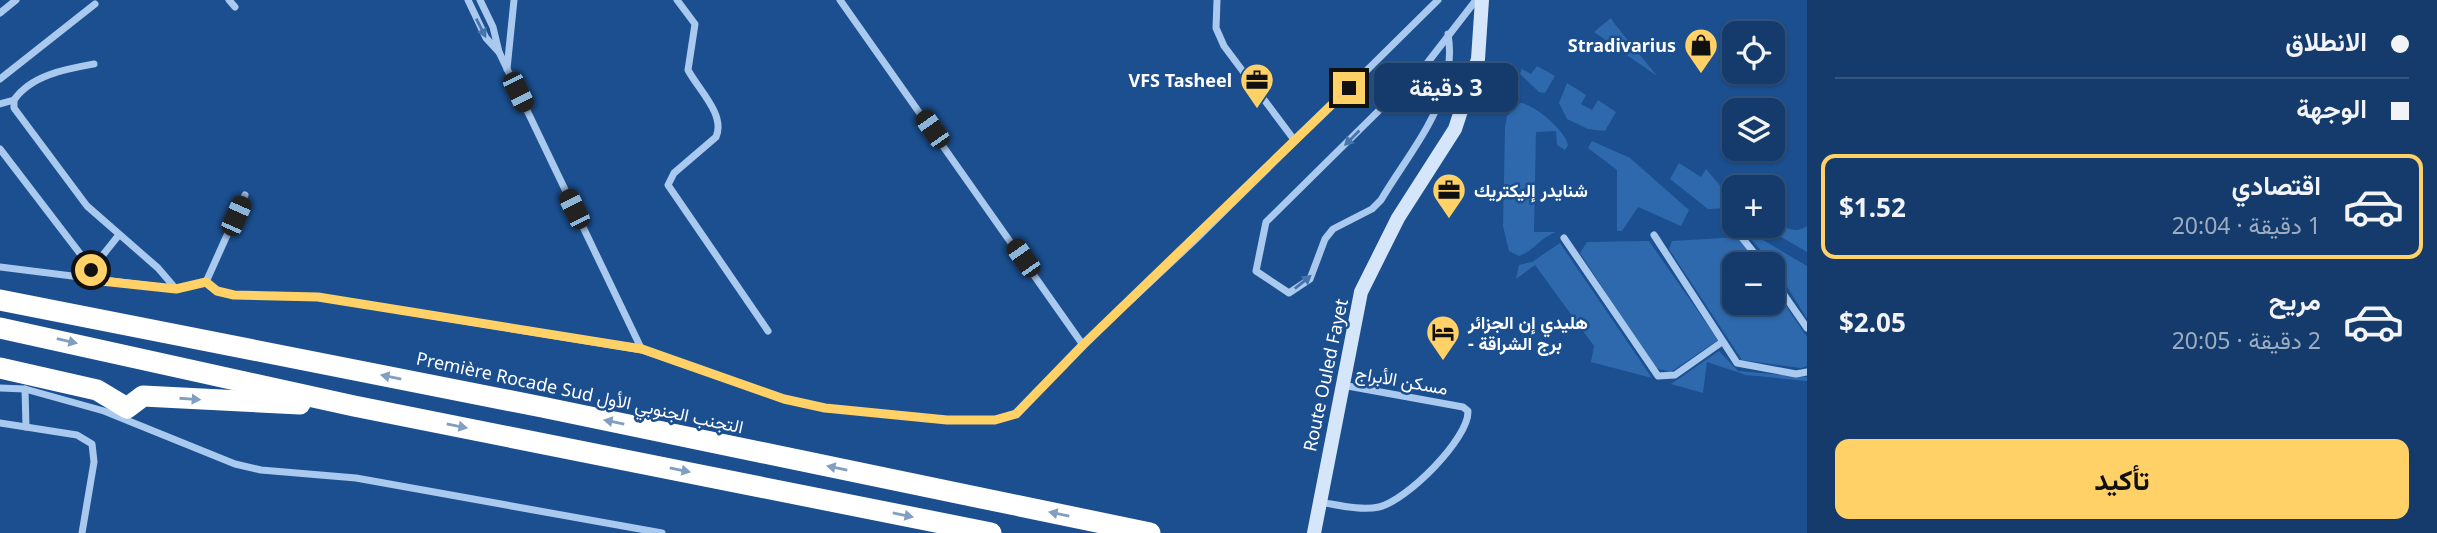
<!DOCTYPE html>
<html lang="ar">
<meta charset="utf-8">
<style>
body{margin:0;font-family:"Noto Sans",Vazirmatn,sans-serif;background:#214673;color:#f1f3f6;direction:rtl;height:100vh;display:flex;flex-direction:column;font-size:26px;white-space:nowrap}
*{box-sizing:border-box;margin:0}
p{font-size:23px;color:#9dadc1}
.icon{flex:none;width:38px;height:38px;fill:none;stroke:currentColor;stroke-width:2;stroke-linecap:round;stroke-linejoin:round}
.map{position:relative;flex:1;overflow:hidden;direction:ltr}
.panel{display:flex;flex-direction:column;background:#143b6b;width:630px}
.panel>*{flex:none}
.hud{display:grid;align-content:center;height:154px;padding:0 28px;background:#143b6b}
.fabs{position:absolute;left:1722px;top:21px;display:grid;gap:14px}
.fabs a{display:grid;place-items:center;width:63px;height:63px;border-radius:14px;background:#143b6b;box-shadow:0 2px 5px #0004,0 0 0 2px #33557e;font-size:35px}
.end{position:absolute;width:32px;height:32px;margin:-16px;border:9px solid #ffd166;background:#111;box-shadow:0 0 0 4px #111}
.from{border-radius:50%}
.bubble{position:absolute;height:49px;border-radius:14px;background:#143b6b;box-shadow:0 2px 5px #0004,0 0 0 2px #33557e;font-size:23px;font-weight:700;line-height:49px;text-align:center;direction:rtl}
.car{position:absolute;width:21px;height:42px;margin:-21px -10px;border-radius:9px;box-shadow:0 0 5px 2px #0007;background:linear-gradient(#222 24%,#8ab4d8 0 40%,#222 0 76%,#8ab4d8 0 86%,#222 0)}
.hud b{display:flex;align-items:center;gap:24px;height:66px;font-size:26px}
.hud b+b{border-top:2px solid #33557e}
.hud i{width:18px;height:18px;background:#f1f3f6}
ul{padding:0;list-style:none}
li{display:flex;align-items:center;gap:21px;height:105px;margin:0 14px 10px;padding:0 14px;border:4px solid transparent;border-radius:14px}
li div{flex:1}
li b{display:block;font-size:26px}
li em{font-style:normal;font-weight:700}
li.selected{border-color:#ffd166}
li>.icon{width:63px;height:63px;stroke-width:1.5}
.cta{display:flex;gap:14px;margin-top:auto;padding:14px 28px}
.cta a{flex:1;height:80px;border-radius:14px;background:#ffd166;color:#111;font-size:28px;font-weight:700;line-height:80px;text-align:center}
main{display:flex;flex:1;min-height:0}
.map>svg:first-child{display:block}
</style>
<main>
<section class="panel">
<div class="hud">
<b><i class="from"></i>الانطلاق</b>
<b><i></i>الوجهة</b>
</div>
<ul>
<li class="selected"><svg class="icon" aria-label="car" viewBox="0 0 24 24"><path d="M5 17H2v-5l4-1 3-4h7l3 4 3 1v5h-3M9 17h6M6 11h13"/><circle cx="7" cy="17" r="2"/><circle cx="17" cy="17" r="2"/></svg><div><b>اقتصادي</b><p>1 دقيقة · 20:04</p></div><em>$1.52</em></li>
<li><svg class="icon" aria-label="car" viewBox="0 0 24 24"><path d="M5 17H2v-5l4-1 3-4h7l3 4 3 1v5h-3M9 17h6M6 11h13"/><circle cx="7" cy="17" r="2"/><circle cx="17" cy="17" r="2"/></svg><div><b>مريح</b><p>2 دقيقة · 20:05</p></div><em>$2.05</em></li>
</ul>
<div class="cta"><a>تأكيد</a></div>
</section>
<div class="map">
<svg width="1807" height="533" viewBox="0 0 1807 533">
<rect width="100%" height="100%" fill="#1b4f8f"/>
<g fill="#2e69ad">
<polygon points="1611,18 1614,23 1657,76 1594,32"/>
<polygon points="1537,66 1555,76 1545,93 1539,92 1520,74 1522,69 1531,74"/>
<polygon points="1567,83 1586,95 1581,104 1592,110 1598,100 1616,112 1605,131 1588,129 1567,119 1559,103"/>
<path d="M1520 103C1533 103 1566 131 1568 145L1565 150 1557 145 1556 131 1536 132 1534 232H1556C1541 237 1534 251 1519 256L1509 251 1503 226 1505 127 1507 116Z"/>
<polygon points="1592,141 1630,158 1689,210 1681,226 1638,207 1622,231 1617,231 1617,170 1588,148"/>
<polygon points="1679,163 1701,177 1706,169 1734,202 1734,208 1708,209 1670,179"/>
<path d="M1773 221C1784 227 1795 235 1807 226V252L1762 226H1773Z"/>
<polygon points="1756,236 1807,266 1807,319 1773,264 1749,237"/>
<polygon points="1739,237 1757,264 1734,264 1734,303 1773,303 1773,287 1807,337 1807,366 1801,368 1742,360 1669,249 1672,241"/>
<polygon points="1649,241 1718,340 1671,372 1655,368 1580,253 1587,242"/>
<polygon points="1560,243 1652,378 1591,362 1594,346 1535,265 1516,279 1519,265 1532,262"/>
<polygon points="1719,351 1738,371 1807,377 1807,381 1746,375 1707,362 1703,393 1671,384"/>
</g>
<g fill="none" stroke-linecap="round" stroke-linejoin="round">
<g stroke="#a9c9ee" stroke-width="7">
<polyline points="229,0 235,7"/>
<polyline points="468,0 486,38 499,52 642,350"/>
<polyline points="480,0 493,27 499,52"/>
<path d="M677 0 695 24 688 70C698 89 726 115 716 137L674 173 668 185 768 331"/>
<polyline points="840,0 1083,345"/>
<polyline points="1217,0 1216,28 1224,46 1295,141"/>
<polyline points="0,13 16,0"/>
<path d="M1448 34C1459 98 1411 149 1381 200L1372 209 1333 229 1325 239 1310 279 1289 293 1256 271 1266 222 1428 62 1476 0"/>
<polyline points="507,69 514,0"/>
<polyline points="0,79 95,4"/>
<polyline points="14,100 14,108 87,206 158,268 176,289"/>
<path d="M0 104 14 100C31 75 66 69 94 64"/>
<polyline points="0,149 101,281"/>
<polyline points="1739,234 1763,264"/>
<polyline points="1654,235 1737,363 1796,374 1807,372"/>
<polyline points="1564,238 1658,376 1675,375 1722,342"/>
<polyline points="0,267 176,289 206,282 217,291 234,295 318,297 642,350 784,399 825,408 947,420 995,420 1016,414 1083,345 1194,241 1438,0"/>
<polyline points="91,270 118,236"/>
<polyline points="1773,279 1807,328"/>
<polyline points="206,282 245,195"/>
<polyline points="0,388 25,389 104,411 235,464 261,470 356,478 662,533"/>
<polyline points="25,389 26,427"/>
<polyline points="0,423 77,435 92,444 94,462 82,533"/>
<path d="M1319 502C1338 505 1361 511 1379 507 1406 501 1469 439 1468 411L1463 407 1342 385"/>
</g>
<polyline stroke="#d6e6fa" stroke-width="14" points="1314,533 1361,292 1398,218 1455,129 1478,59 1482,0"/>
<g stroke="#fff" stroke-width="21">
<polyline points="0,300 542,407 1150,533"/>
<polyline points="0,328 354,406 991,533"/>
<polyline points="0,368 97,390 127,408 143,396 300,404"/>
</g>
</g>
<defs><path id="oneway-solid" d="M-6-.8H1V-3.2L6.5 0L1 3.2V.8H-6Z" transform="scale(1.75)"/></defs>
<g fill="#4674ac">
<use href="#oneway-solid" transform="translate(481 28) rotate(63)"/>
<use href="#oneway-solid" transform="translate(1352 138) rotate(135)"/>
<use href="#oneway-solid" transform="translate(1303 282) rotate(-39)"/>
</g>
<g fill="#829ec1">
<use href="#oneway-solid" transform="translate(67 341) rotate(13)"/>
<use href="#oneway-solid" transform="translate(391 377) rotate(-169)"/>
<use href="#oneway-solid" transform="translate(190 399) rotate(4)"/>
<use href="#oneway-solid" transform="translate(614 422) rotate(-168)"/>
<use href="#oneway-solid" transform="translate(457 426) rotate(11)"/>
<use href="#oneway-solid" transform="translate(837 468) rotate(-168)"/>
<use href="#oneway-solid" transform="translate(680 470) rotate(11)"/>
<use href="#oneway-solid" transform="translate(1059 514) rotate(-168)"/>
<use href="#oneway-solid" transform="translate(903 515) rotate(11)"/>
</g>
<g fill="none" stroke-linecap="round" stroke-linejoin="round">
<polyline stroke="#ffd166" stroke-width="9" points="91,270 101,281 176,289 206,282 217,291 234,295 318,297 642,349 784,399 825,408 947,420 995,420 1016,414 1083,345 1349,88"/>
</g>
<defs>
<g id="shop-pin" transform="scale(1.75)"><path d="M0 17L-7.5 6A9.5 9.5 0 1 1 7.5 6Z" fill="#ffd166" stroke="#1b4f8f"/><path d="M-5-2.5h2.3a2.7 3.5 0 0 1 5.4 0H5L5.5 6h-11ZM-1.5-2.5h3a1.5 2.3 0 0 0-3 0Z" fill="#111"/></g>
<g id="office-pin" transform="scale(1.75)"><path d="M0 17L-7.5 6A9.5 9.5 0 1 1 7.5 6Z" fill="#ffd166" stroke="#1b4f8f"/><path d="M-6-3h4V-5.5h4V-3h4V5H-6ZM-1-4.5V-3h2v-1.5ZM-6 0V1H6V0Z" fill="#111"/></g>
<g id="hotel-pin" transform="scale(1.75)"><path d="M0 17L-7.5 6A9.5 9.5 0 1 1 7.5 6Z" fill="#ffd166" stroke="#1b4f8f"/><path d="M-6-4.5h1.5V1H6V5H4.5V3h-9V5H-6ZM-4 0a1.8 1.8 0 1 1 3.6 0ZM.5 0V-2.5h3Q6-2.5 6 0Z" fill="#111"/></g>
</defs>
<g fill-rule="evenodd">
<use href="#shop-pin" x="1701" y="45"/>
<use href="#office-pin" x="1257" y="80"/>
<use href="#office-pin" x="1449" y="190"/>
<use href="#hotel-pin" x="1443" y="332"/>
</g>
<g text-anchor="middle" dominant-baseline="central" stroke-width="5" stroke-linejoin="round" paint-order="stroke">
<g font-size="18" font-weight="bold" fill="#fff" stroke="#1b4f8f" text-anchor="end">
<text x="1676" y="45">Stradivarius</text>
<text x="1232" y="80">VFS Tasheel</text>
<text x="1474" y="190" text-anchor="start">شنايدر إليكتريك</text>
<text x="1468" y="322" text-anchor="start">هليدي إن الجزائر<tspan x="1468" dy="21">- برج الشراقة</tspan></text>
</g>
<g font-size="18" fill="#fff" stroke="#1b4f8f">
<text transform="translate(1325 375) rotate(-78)">Route Ouled Fayet</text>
<text transform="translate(1402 380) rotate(10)">مسكن الأبراج</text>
<text transform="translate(580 392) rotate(12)">Première Rocade Sud التجنب الجنوبي الأول</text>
</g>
</g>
</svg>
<div class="fabs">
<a><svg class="icon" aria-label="locate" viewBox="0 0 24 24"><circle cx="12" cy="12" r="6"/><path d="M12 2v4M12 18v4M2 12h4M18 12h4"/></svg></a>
<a><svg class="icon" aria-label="layers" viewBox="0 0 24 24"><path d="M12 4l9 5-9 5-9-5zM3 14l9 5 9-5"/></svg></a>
<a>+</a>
<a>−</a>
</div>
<i class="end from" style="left:91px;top:270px"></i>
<i class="end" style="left:1349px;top:88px"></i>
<div class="bubble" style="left:1374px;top:63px;width:144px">3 دقيقة</div>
<i class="car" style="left:518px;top:92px;rotate:154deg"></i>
<i class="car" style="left:932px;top:129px;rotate:325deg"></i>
<i class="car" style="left:574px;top:209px;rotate:334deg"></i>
<i class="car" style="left:236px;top:216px;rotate:24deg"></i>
<i class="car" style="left:1023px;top:258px;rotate:325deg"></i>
</div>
</main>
